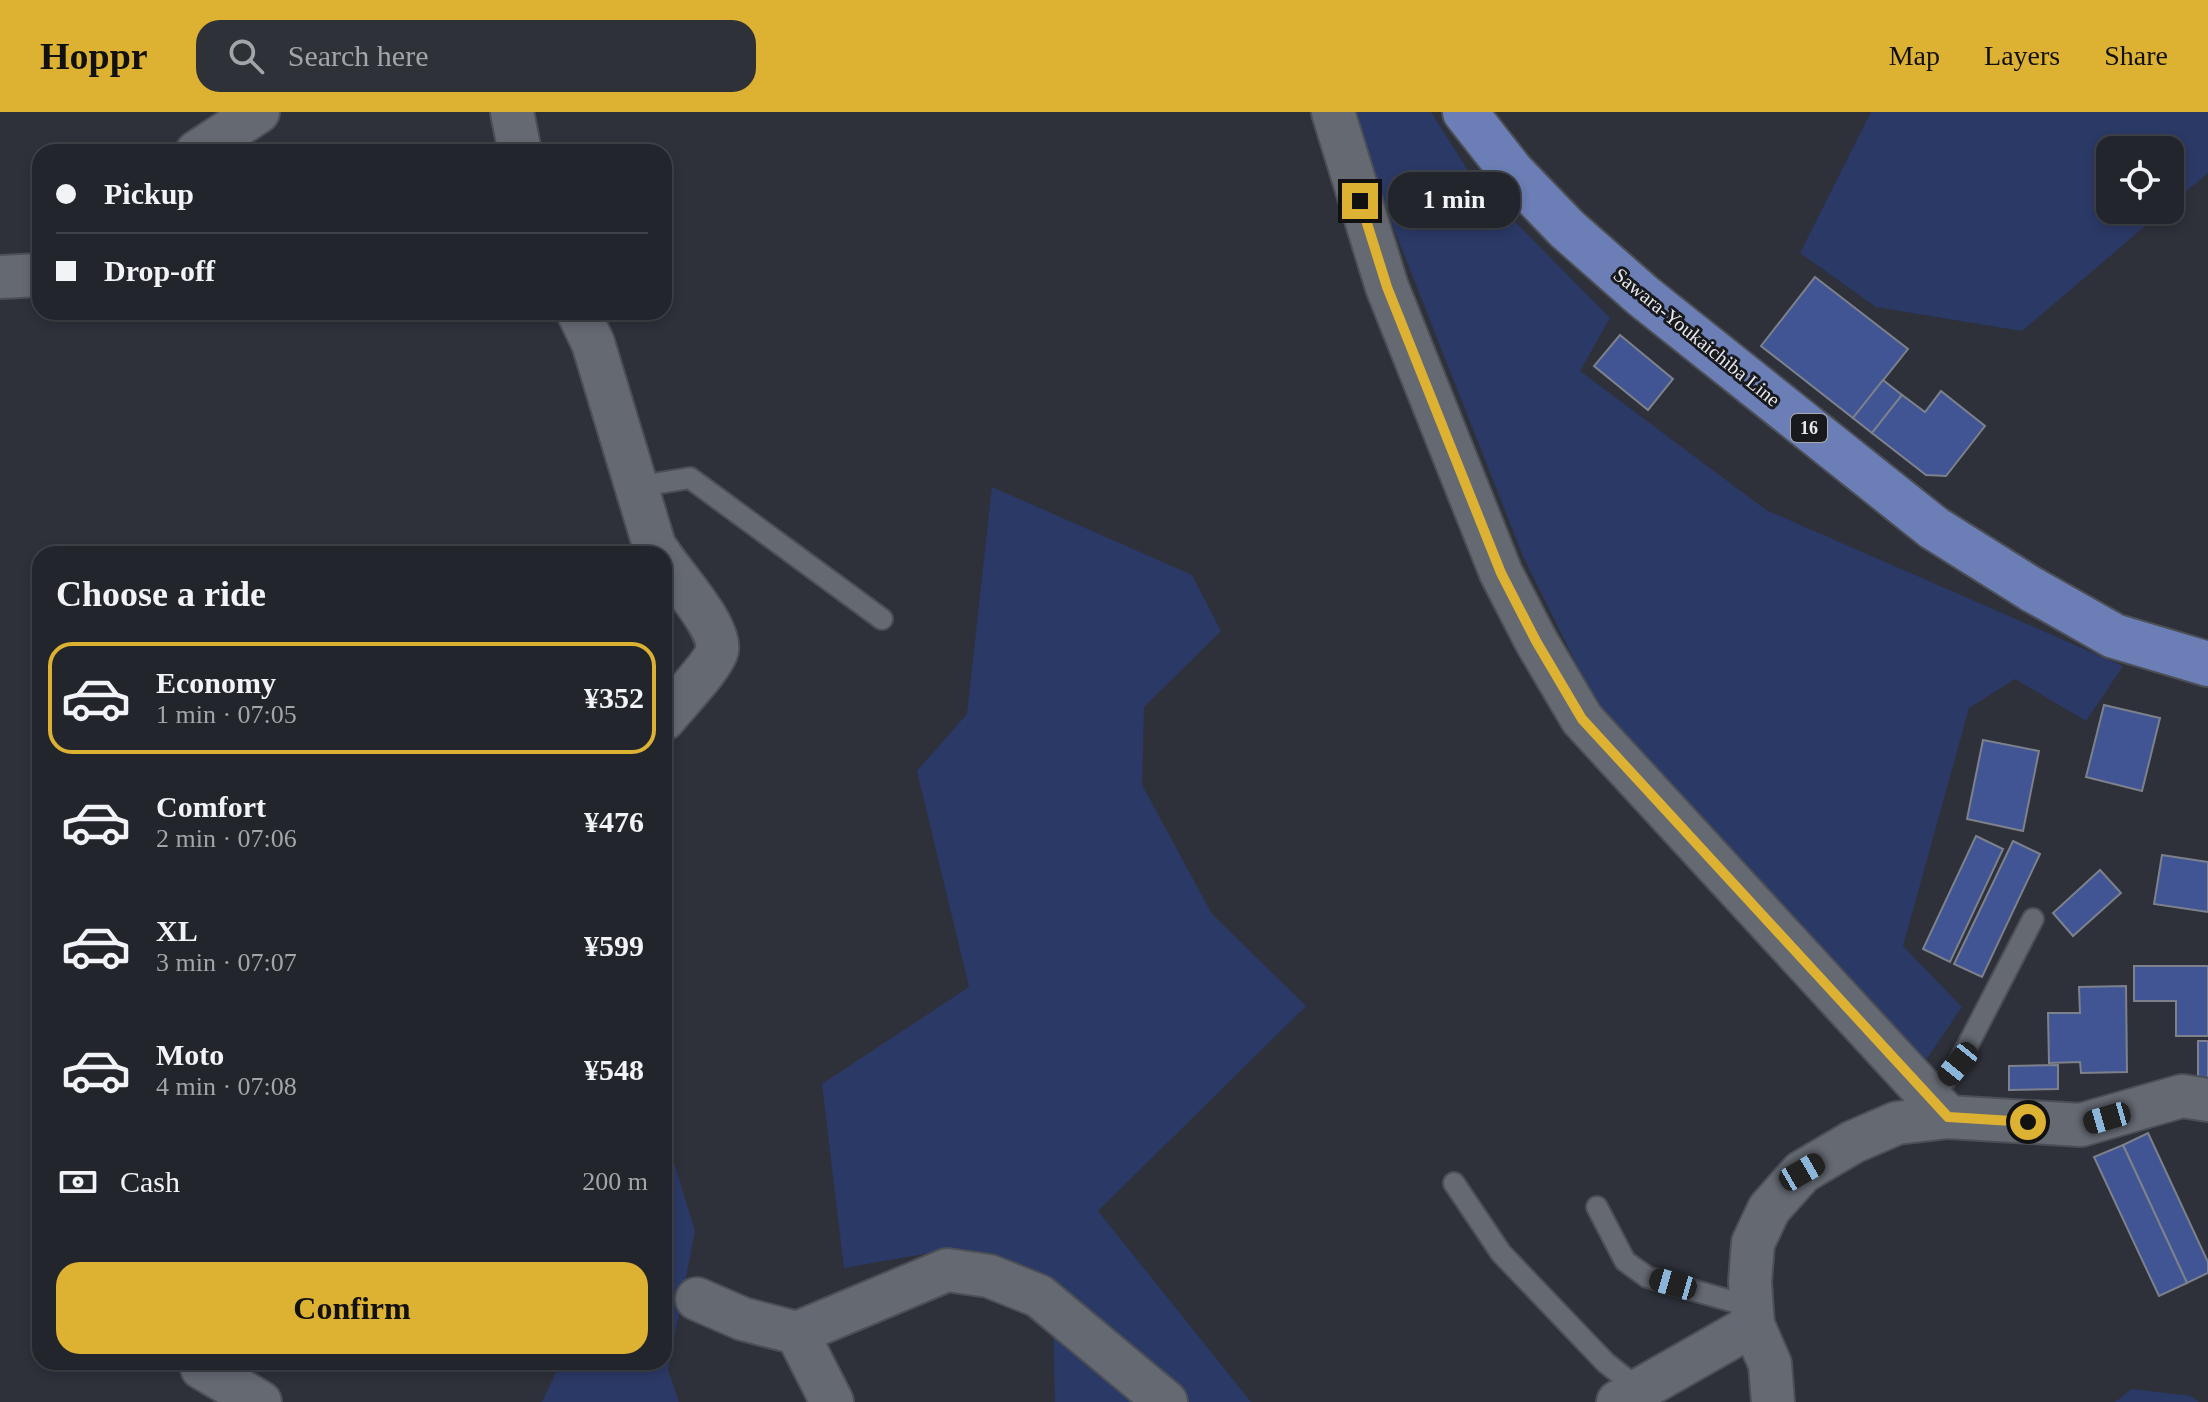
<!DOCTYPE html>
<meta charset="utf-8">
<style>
body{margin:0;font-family:"Times New Roman",serif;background:#2e3138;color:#f1f3f6;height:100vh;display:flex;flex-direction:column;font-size:30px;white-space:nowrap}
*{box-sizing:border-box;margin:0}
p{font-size:26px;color:#a2a5a9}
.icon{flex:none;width:44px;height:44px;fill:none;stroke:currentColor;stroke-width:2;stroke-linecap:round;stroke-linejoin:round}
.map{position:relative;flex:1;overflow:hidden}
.panel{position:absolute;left:32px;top:434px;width:640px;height:824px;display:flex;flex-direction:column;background:#22252c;border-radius:24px;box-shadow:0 4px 12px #0003,0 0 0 2px #3f4248}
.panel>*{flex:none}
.guide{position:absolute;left:32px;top:32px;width:640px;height:176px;border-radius:24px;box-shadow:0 4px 12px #0003,0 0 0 2px #3f4248;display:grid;align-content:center;height:176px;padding:0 24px;background:#22252c}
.tools{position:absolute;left:2096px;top:24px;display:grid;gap:16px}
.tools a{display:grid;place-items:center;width:88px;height:88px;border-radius:16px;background:#22252c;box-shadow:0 4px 12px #0003,0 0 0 2px #3f4248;font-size:40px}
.end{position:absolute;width:36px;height:36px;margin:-18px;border:10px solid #ddb233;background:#111;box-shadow:0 0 0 4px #111}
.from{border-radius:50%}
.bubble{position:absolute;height:56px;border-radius:24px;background:#22252c;box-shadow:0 4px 12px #0003,0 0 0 2px #3f4248;font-size:26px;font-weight:700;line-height:56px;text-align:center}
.car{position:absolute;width:24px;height:48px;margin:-24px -12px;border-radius:10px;box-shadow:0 0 6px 2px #0007;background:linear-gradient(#222 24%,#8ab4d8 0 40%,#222 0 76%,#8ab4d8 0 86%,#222 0)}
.guide b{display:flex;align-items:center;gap:28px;height:76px;font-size:30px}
.guide b+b{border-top:2px solid #3f4248}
.guide i{width:20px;height:20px;background:#f1f3f6}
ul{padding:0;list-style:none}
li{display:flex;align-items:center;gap:24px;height:112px;margin:0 16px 12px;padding:0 8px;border:4px solid transparent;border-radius:24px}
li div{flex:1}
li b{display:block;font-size:30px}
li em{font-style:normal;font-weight:700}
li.active{border-color:#ddb233}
li>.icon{width:72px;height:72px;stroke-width:1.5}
h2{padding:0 24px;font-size:36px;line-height:96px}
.pay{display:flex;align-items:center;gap:20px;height:88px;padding:0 24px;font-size:30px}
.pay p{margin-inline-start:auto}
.primary-button{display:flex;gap:16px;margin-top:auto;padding:16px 24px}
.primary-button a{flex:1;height:92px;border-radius:24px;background:#ddb233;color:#111;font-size:32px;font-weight:700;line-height:92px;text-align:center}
header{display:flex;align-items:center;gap:48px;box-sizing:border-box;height:112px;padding:0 40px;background:#ddb233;color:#111}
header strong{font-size:38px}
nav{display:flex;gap:44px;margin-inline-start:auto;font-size:28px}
.search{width:560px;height:72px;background:#2e3138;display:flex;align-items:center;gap:20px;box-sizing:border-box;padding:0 28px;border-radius:24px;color:#a2a5a9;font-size:30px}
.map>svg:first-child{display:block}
</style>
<header>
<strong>Hoppr</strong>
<div class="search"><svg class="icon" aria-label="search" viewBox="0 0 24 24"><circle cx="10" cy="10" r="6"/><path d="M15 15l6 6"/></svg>Search here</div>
<nav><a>Map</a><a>Layers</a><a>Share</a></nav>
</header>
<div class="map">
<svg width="2208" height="1290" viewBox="0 0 2208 1290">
<rect width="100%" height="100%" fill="#2e313a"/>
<g fill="#2b3966">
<polygon points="1348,0 1431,0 1474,68 1610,206 1580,259 1766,398 2123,554 2086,609 2015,567 1969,596 1903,834 1962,895 1924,951 1603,606 1523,444"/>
<polygon points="1871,0 2208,0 2208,61 2170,93 2170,38 2110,38 2110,98 2164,98 2022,219 1876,195 1800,141"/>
<polygon points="992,375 1192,463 1221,519 1144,595 1142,673 1212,802 1306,894 1098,1099 1251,1290 1055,1290 1053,1202 941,1139 844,1156 822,972 969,875 917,659 967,602"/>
<polygon points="664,1018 695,1119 668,1258 679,1290 542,1290 561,1250 664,1250"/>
<polygon points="2132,1277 2191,1284 2199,1290 2115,1290"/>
</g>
<g fill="#415595" stroke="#7d818b" stroke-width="2">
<polygon points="1815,165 1908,237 1853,306 1761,234"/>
<polygon points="1620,223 1673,267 1648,298 1594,254"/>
<polygon points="1883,268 1902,283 1872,321 1853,306"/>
<polygon points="1941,279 1985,314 1946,364 1926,363 1872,321 1902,283 1925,300"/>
<polygon points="2104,593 2160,606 2142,679 2086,665"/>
<polygon points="1983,628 2039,639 2023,719 1967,707"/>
<polygon points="1976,724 2003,737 1950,850 1923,837"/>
<polygon points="2013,729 2040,742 1982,865 1954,852"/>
<polygon points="2162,743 2208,750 2208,800 2154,792"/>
<polygon points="2100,758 2121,781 2073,824 2053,801"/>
<polygon points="2134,854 2208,854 2208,924 2176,924 2176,889 2134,889"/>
<polygon points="2126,874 2127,960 2081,961 2080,950 2049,951 2048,901 2080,901 2079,875"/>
<polygon points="2198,929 2208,929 2208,967 2198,968"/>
<polygon points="2058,953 2058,977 2009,978 2009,954"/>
<polygon points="2148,1021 2208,1150 2208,1161 2187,1171 2123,1033"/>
<polygon points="2123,1033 2187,1171 2159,1184 2094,1045"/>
</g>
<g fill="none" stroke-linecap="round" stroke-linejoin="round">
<g stroke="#4c4f56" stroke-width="24">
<g id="lane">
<polyline points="635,375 690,366 882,507"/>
<polyline points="1931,986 1958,952 2033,807"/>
<polyline points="1454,1071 1501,1141 1606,1251 1639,1277"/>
<polyline points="1597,1095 1625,1149 1647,1165 1752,1195"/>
</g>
</g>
<g stroke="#4c4f56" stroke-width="46">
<g id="street">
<polyline points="512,0 520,40"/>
<polyline points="1333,0 1387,175 1501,461 1536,529 1582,607 1948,1005"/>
<polyline points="197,40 258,0"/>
<polyline points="0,165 40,163"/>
<polyline points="578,200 593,231 655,436 660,442"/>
<path d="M664 448C677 467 721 516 717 538 714 553 675 593 664 607"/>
<polyline points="697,1187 743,1207 797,1221 947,1158 989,1164 1039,1184 1166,1290"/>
<polyline points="797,1221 832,1290"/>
<polyline points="203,1250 202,1256 260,1290"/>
<polyline points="1618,1290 1753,1213"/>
<polyline points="1773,1290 1770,1252 1753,1213 1750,1170 1753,1131 1769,1097 1802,1060 1853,1030 1897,1011 1948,1005 2081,1013 2182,984 2208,988"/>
</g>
</g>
<g stroke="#4c4f56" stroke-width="48">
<polyline id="primary" points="1465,0 1512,60 1567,117 1643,184 1934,416 2031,477 2114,524 2208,552"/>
</g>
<use href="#lane" stroke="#656972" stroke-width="20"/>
<use href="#street" stroke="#656972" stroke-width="42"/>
<use href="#primary" stroke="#6b7eb5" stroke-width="44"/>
</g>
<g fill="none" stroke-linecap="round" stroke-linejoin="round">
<polyline stroke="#ddb233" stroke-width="10" points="1360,89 1387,175 1501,461 1536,529 1582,607 1948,1005 2028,1010"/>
</g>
<g text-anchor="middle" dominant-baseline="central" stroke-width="6" stroke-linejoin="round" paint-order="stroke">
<rect fill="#18191d" stroke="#a8aaaf" stroke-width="2" x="1791" y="302" width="36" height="28" rx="6"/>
<g font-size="18" font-weight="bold" fill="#e6e8ee">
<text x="1809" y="316">16</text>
</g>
<g font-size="20" fill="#e6e8ee" stroke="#18191d">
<text transform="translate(1697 225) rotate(39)">Sawara-Youkaichiba Line</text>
</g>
</g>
</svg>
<div class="tools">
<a><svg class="icon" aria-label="locate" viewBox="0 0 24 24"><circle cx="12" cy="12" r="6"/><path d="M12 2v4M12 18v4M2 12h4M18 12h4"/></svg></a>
</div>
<i class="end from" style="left:2028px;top:1010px"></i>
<i class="end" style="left:1360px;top:89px"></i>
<div class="bubble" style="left:1388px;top:60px;width:132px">1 min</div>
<i class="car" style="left:1958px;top:952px;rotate:219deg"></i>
<i class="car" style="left:2107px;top:1006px;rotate:254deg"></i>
<i class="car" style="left:1802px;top:1060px;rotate:60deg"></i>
<i class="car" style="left:1673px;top:1172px;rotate:286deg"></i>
<div class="guide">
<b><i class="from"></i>Pickup</b>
<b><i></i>Drop-off</b>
</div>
<section class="panel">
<h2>Choose a ride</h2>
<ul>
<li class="active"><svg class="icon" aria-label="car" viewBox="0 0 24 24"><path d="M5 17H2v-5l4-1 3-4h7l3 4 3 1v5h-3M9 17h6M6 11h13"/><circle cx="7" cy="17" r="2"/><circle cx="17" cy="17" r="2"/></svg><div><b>Economy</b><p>1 min · 07:05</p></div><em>¥352</em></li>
<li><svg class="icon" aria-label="car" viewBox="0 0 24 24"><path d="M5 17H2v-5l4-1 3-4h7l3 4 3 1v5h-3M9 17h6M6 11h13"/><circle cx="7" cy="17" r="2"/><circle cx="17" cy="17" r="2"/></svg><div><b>Comfort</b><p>2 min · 07:06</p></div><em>¥476</em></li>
<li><svg class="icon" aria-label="car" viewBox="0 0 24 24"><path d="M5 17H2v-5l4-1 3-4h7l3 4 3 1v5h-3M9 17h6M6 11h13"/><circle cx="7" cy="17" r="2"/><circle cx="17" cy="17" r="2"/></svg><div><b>XL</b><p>3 min · 07:07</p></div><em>¥599</em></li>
<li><svg class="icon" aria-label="car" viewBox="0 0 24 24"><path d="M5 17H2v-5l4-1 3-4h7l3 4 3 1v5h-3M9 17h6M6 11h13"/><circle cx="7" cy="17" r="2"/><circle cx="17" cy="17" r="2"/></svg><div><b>Moto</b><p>4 min · 07:08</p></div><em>¥548</em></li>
</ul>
<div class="pay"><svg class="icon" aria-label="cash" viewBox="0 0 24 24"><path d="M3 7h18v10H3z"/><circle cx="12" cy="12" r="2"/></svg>Cash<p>200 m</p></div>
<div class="primary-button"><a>Confirm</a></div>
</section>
</div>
